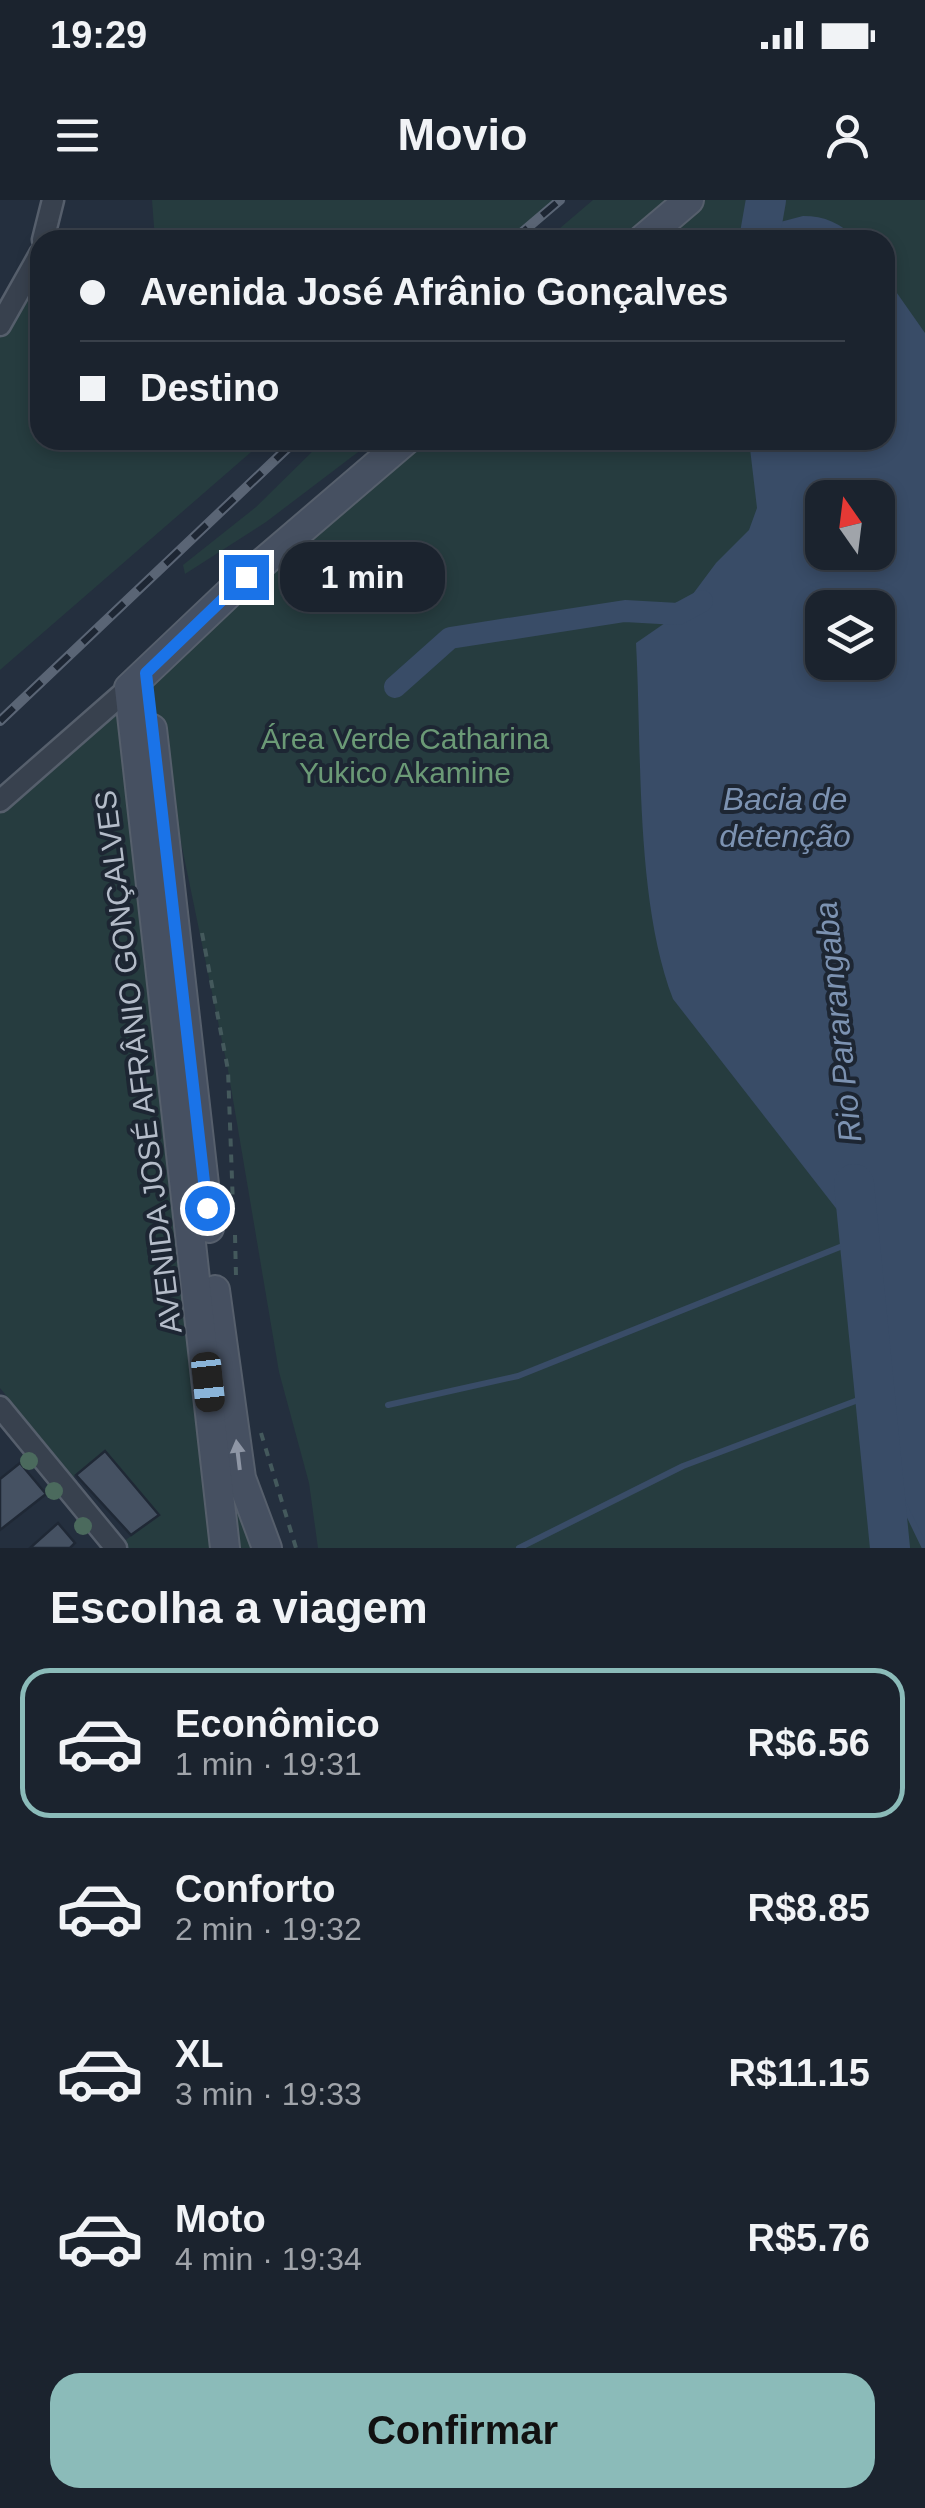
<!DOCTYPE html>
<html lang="pt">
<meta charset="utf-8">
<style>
body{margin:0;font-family:Arial,sans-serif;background:#282f3a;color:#f1f3f6;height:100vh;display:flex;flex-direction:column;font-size:38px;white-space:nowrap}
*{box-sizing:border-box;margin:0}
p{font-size:32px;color:#a0a4aa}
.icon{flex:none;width:55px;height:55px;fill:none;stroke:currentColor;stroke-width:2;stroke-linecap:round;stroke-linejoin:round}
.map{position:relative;height:1348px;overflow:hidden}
.sheet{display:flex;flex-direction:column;background:#1b232e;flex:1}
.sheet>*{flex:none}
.hud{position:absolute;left:30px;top:30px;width:865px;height:220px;border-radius:30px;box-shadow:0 5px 15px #0003,0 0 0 2px #39404a;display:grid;align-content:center;height:220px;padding:0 50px;background:#1b232e}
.needle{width:65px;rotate:346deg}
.controls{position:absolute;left:805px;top:280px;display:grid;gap:20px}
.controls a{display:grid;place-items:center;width:90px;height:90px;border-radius:20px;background:#1b232e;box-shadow:0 5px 15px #0003,0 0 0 2px #39404a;font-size:50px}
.end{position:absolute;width:45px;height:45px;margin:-22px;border:12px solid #1a73e8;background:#fff;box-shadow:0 0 0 5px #fff}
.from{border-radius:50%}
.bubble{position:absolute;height:70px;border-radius:30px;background:#1b232e;box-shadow:0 5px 15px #0003,0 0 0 2px #39404a;font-size:32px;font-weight:700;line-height:70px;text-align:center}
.car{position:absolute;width:30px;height:60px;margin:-30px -15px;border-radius:12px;box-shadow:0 0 8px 2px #0007;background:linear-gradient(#222 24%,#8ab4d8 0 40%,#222 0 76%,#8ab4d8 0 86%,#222 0)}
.hud b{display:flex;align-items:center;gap:35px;height:95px;font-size:38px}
.hud b+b{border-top:2px solid #39404a}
.hud i{width:25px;height:25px;background:#f1f3f6}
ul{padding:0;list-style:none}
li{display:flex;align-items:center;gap:30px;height:150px;margin:0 20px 15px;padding:0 30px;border:5px solid transparent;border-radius:30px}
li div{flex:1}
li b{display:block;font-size:38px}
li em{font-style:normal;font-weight:700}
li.selected{border-color:#8bbbb9}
li>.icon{width:90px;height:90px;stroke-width:1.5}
h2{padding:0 50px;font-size:45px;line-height:120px}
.primary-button{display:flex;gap:20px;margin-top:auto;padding:20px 50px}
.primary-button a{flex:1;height:115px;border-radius:30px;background:#8bbbb9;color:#111;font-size:40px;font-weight:700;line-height:115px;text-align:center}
.status{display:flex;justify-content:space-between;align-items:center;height:70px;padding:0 50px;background:#1b232e;direction:ltr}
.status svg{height:28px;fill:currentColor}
header{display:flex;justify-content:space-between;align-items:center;height:130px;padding:0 50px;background:#1b232e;font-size:45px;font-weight:700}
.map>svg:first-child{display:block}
</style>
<div class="status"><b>19:29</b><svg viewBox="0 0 49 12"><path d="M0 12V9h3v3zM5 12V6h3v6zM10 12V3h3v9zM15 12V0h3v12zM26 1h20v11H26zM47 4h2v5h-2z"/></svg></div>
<header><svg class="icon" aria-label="menu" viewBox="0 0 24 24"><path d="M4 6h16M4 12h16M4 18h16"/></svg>Movio<svg class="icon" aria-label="person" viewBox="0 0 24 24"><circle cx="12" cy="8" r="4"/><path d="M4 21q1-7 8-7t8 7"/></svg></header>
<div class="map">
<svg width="925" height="1348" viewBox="0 0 925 1348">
<rect width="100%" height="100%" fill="#242f3e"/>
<g fill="#263c3f" fill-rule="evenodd">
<polygon points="152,0 557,0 508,40 155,40"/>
<path d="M593 0H925V1348H318L309 1283 279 1172 228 870 146 473 403 240H885V40H546ZM822 298H878V352H822ZM822 408H878V462H822Z"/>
<polygon points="40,54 40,240 265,240 0,470 0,125"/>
<polygon points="324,240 374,240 266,322 185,374 183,365 256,307"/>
<polygon points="129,488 223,1278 266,1348 116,1348 158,1314 105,1251 73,1277 0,1188 0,611"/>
</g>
<g fill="#394c67" fill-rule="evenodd">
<path d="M803 16C824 16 842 23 856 40H759L765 26Z"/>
<path d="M885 76 925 133V1348L880 1255 860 1039 673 799C635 700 642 551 636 443L678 414 716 363 749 330 757 308 749 240H885ZM822 298H878V352H822ZM822 408H878V462H822Z"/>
</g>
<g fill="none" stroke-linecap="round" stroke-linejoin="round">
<g stroke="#394c67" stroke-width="6">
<polyline points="388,1205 518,1176 860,1039"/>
<polyline points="880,1255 925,1348"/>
<polyline points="519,1348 683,1266 874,1194"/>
</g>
<polyline stroke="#394c67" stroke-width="22" points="395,487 450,438 625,411 678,414 702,401"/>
<g stroke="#394c67" stroke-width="40">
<polyline points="759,40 766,0"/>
<polyline points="854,984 890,1348"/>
</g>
</g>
<g fill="#455162" stroke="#1f2835" stroke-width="2.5">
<polygon points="105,1251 159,1315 131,1335 76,1275"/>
<polygon points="20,1263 46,1294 0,1330 0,1279"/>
<polygon points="58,1323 75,1343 70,1348 30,1348"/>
</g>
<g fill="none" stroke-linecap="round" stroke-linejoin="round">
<g stroke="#565f6c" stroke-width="25">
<g id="street">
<polyline points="43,40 53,0"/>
<polyline points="0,125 40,54"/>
<polyline points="0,601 129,488"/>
<polyline points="0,1207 116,1348"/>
</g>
</g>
<g stroke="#565f6c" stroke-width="32">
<g id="secondary">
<polyline points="642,40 689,0"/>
<polyline points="152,529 209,1028"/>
<polyline points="215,1090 241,1278 267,1348"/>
<polyline points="225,1348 129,488 246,377 406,240"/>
</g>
</g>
<g stroke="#44595c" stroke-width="4" stroke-dasharray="8 8" stroke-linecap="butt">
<polyline points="202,733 228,870 233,1006"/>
<polyline points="235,1035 236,1076"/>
<polyline points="261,1233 296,1348"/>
</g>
<use href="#street" stroke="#38414e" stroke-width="20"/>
<use href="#secondary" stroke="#465061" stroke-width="28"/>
<g stroke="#5a6575" stroke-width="10">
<g id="rail">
<polyline points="513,40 560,0"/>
<polyline points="0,521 296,240"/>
</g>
</g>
<use href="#rail" stroke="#1d2633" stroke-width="6" stroke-dasharray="19" stroke-linecap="butt"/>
</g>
<g fill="#4b6a5d">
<circle cx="29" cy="1261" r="9"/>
<circle cx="54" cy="1291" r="9"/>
<circle cx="83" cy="1326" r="9"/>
</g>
<defs><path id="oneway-solid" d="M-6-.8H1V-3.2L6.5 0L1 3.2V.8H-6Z" transform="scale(2.5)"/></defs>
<use fill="#8e96a5" href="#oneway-solid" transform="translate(238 1255) rotate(-97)"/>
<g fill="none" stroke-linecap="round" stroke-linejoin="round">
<polyline stroke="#1a73e8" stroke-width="12" points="207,1008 146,473 246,377"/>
</g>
<g text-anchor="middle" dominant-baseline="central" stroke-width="8" stroke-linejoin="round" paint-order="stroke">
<g font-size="30" fill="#6b9a76" stroke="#1d2633">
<text x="405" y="538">Área Verde Catharina<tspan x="405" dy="34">Yukico Akamine</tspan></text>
</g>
<g font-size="30" fill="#b4bcc9" stroke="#1d2633">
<text transform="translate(138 862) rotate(-97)">AVENIDA JOSÉ AFRÂNIO GONÇALVES</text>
</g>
<g font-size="32" font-style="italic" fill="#7c92b1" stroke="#1d2633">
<text x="785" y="599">Bacia de<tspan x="785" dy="37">detenção</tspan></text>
<text transform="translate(838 822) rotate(-96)">Rio Pararangaba</text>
</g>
</g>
</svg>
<div class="controls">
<a><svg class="needle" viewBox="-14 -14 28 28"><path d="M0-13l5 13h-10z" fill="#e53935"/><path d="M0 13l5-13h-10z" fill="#a0a4aa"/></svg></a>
<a><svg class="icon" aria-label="layers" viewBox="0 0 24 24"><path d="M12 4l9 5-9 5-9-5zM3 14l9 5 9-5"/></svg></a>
</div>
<i class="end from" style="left:207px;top:1008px"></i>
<i class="end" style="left:246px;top:377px"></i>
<div class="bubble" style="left:280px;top:342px;width:165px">1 min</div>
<i class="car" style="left:208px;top:1182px;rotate:174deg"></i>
<div class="hud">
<b><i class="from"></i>Avenida José Afrânio Gonçalves</b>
<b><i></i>Destino</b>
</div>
</div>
<section class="sheet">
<h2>Escolha a viagem</h2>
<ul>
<li class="selected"><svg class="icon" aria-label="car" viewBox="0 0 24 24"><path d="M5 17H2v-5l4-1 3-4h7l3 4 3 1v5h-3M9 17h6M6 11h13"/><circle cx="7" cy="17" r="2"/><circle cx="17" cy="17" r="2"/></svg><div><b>Econômico</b><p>1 min · 19:31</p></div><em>R$6.56</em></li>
<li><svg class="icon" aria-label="car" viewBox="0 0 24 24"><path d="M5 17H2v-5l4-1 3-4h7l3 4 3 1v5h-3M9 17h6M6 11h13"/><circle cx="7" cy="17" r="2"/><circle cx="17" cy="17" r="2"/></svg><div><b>Conforto</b><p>2 min · 19:32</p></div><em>R$8.85</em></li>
<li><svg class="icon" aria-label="car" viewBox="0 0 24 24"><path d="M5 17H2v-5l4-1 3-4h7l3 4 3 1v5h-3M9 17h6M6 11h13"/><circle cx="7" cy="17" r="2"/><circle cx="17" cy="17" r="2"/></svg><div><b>XL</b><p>3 min · 19:33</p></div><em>R$11.15</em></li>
<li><svg class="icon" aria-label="car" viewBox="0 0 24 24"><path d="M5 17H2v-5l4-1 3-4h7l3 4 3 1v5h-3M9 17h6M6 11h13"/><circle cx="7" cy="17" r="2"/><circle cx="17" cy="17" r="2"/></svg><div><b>Moto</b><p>4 min · 19:34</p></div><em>R$5.76</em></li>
</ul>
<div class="primary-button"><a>Confirmar</a></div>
</section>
